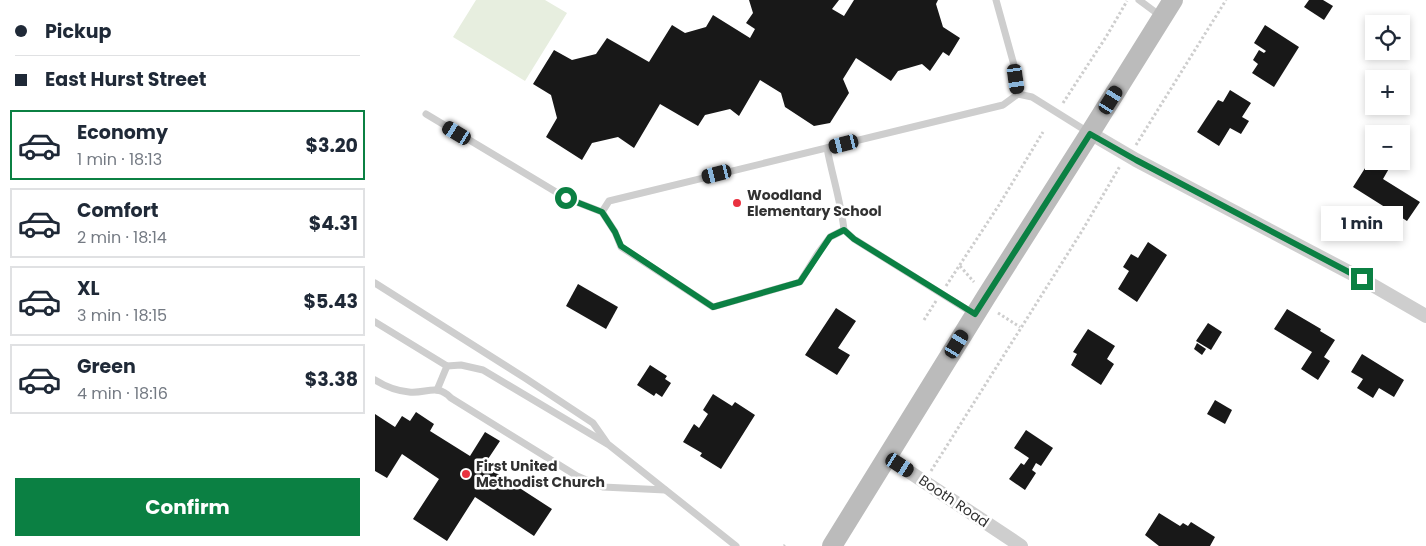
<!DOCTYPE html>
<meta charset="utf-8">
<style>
body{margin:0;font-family:Poppins,sans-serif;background:#f6f6f7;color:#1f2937;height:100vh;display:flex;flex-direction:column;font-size:19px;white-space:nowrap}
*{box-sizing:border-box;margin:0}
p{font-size:16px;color:#747a83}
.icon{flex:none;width:28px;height:28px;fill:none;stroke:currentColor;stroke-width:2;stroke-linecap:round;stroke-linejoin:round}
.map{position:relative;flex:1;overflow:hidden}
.side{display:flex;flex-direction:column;background:#fff;width:375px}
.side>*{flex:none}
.banner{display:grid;align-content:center;height:110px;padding:0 15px;background:#fff}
.buttons{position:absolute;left:990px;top:15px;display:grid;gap:10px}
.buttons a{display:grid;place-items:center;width:45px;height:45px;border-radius:0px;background:#fff;box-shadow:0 2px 8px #0003;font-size:25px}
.end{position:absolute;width:22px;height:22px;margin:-11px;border:6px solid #0b8043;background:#fff;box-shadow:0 0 0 2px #fff}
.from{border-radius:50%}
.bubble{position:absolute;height:35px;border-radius:0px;background:#fff;box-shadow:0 2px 8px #0003;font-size:16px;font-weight:700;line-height:35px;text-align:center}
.car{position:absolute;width:15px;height:30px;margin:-15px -8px;border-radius:6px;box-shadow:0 0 4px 1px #0007;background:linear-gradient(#222 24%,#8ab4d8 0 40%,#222 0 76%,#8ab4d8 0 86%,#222 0)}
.banner b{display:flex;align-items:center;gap:18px;height:48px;font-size:19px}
.banner b+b{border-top:1px solid #e0e1e3}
.banner i{width:12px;height:12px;background:#1f2937}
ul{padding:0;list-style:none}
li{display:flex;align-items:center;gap:15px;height:70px;margin:0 10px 8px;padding:0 5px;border:2px solid #e0e1e3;border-radius:0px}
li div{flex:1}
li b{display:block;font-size:19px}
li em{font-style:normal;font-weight:700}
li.current{border-color:#0b8043}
li>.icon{width:45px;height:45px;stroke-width:1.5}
.action{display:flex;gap:10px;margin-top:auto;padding:10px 15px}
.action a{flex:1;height:58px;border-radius:0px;background:#0b8043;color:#fff;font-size:20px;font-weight:700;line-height:58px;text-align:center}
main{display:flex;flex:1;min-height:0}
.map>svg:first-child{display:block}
</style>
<main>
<section class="side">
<div class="banner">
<b><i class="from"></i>Pickup</b>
<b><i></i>East Hurst Street</b>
</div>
<ul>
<li class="current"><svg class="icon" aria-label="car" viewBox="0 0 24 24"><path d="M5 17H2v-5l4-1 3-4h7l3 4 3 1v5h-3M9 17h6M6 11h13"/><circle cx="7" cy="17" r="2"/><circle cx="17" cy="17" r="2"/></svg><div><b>Economy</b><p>1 min · 18:13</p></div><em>$3.20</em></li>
<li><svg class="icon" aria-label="car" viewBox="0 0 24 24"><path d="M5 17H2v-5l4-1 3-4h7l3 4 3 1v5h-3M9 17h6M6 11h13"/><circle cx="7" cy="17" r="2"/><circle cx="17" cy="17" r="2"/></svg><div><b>Comfort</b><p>2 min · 18:14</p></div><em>$4.31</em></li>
<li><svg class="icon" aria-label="car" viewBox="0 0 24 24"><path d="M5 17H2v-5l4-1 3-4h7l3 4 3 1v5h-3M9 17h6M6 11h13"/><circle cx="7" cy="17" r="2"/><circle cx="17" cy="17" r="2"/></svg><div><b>XL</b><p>3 min · 18:15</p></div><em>$5.43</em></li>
<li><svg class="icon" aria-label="car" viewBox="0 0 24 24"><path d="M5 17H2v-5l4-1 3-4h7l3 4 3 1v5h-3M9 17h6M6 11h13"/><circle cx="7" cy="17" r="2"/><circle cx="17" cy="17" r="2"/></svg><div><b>Green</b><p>4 min · 18:16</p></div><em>$3.38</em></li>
</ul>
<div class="action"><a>Confirm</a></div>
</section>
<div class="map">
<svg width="1051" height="546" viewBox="0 0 1051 546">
<rect width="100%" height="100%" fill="#fff"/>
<polygon fill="#e7eedf" points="101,0 170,0 192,13 150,81 78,37"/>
<g fill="#181818">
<polygon points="374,0 464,0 457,9 469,16 479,0 563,0 561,4 568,27 585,38 574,56 568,52 555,71 547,64 523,71 516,81 481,58 468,79 474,93 455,123 439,126 410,107 406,93 385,80 364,116 355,109 330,115 323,126 285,104 259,148 243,137 217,143 207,160 171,137 182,118 176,95 158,84 179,50 197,60 221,54 232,38 274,62 297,25 310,33 331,27 338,15 375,38 380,29 371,23 378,13"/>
<polygon points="934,0 948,0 958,6 949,20 929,7"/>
<polygon points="890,25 924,47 899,87 877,73 883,64 878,60 884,50 889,53 891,51 879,43"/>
<polygon points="855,90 876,103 867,117 874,121 866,134 855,128 844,146 822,132 843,100 848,102"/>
<polygon points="999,154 999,161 1010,161 1016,165 1008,179 1045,202 1032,221 978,187"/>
<polygon points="773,242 792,255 762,302 743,289 754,271 748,267 756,254 763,258"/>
<polygon points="203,284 243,307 231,329 191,306"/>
<polygon points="461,308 481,321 463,348 475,355 462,375 430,355"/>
<polygon points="912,309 946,329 945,331 960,340 949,357 955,361 943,380 926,369 937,352 899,329"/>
<polygon points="833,323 847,332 836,350 821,341"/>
<polygon points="713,329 740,346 732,359 739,364 726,385 696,365 702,354 698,352"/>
<polygon points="822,343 831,349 827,355 819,349"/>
<polygon points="987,354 1029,380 1019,397 1004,388 998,398 982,388 988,379 976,372"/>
<polygon points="275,365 292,376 290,379 296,383 287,397 281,393 279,396 262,385"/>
<polygon points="338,394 357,406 360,402 380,415 346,469 325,456 327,453 308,442 319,424 324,428 333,414 328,410"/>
<polygon points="840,400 857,410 850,424 832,414"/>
<polygon points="41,412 59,424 55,431 95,456 110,432 125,441 109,465 177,509 159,536 100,497 72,541 38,519 64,479 27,454 12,478 0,471 0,414 20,427 27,416 35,421"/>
<polygon points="651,430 678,448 666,466 661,463 657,470 661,473 650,490 634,479 646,463 649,465 654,458 639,448"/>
<polygon points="784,513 805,526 808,523 813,526 816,522 840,537 835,546 784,546 770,535"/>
</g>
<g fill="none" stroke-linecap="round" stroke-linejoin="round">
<g stroke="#cecece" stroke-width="3" stroke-dasharray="2.5 2.5" stroke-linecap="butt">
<polyline points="688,103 731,37 752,1"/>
<polyline points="761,145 851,0"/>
<polyline points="585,266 599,282"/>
<polyline points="571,286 624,205 668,132"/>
<polyline points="623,313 645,327"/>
<polyline points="549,320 561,301"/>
<polyline points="556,471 707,231 745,166"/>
<polyline points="409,546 410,545"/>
</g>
<g stroke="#cecece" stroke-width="7">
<polyline points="621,0 639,65 643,94 657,97 713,132"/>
<polyline points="764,0 787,17"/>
<polyline points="51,114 191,198 227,212 240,232 246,247 338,307 425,282 443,253 455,237 469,230 479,239 599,314"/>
<path d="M452 148C457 175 466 202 469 230"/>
<polyline points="227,212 234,201 628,105 643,94"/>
<polyline points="0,283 150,378 218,423 232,443"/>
<polyline points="0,322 72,366 86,365 108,370 234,445 361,546"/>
<path d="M0 380C11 387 21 391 34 392 51 394 62 383 76 398L202 476 228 487 290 490"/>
<polyline points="62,390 72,366"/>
</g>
<g stroke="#cecece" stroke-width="14">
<polyline points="715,133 761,160 987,279 1051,316"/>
<polyline points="512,457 646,546"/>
</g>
<polyline stroke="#bbb" stroke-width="20" points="457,546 611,297 715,133 798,0"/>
</g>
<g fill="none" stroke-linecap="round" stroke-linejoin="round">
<polyline stroke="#0b8043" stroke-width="6" points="191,198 227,212 240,232 246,246 338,307 425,282 455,237 469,230 479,239 600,314 715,134 761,160 987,279"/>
</g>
<g fill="#e9313f" stroke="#fff" stroke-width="2">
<circle cx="362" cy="203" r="5"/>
<circle cx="91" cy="474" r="5"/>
</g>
<g text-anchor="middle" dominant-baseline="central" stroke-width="5" stroke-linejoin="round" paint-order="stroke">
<g font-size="14" font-weight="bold" fill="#313131" stroke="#fff" text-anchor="start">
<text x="372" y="195">Woodland<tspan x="372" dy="16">Elementary School</tspan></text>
<text x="101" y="466">First United<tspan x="101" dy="16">Methodist Church</tspan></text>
</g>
<g font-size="14" fill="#313131" stroke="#fff">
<text transform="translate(579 501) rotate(34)">Booth Road</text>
</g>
</g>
</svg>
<div class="buttons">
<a><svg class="icon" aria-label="locate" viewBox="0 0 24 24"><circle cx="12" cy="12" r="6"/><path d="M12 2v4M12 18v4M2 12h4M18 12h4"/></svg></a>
<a>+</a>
<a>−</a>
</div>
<i class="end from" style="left:191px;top:198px"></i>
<i class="end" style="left:987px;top:279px"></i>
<div class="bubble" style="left:946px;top:206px;width:82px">1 min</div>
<i class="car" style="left:641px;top:79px;rotate:172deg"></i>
<i class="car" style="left:736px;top:100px;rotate:32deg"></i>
<i class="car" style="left:82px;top:133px;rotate:301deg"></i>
<i class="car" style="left:469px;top:144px;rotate:256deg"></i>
<i class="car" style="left:342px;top:174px;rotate:256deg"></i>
<i class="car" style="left:582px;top:344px;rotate:31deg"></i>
<i class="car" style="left:525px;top:465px;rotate:123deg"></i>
</div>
</main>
